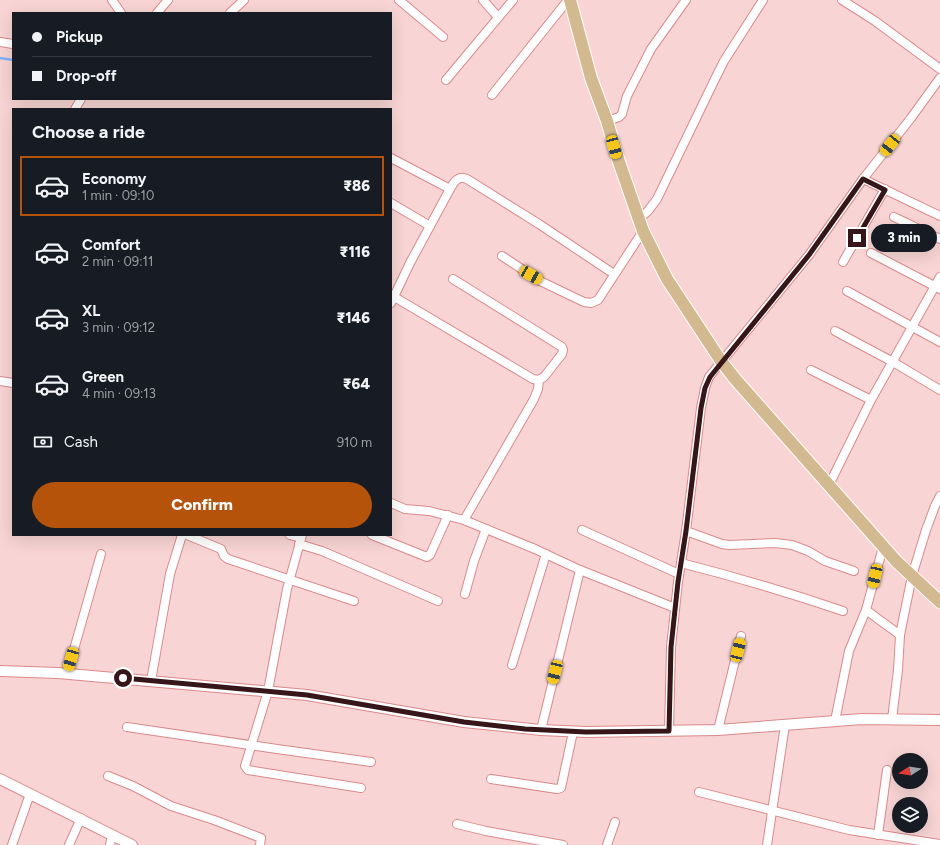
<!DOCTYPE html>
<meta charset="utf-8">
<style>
body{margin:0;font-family:Figtree,sans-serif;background:#20242c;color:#f1f3f6;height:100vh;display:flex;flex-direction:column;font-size:15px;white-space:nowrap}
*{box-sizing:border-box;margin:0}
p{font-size:13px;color:#9ea1a6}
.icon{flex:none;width:22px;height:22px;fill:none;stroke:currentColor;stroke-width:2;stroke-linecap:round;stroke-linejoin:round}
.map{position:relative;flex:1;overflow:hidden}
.details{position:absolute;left:12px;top:108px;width:380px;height:428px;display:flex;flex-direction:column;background:#171b24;border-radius:0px;box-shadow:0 4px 16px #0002}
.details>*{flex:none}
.guide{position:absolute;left:12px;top:12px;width:380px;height:88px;border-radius:0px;box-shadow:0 4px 16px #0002;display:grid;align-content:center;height:88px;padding:0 20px;background:#171b24}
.needle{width:26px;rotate:258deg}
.fabs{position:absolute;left:892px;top:753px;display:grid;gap:8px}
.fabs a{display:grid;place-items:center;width:36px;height:36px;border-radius:50%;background:#171b24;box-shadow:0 4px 16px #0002;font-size:20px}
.end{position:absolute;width:18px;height:18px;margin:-9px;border:5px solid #361619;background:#fff;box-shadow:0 0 0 2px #fff}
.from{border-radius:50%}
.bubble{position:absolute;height:28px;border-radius:14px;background:#171b24;box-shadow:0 4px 16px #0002;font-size:13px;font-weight:800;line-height:28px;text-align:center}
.car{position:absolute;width:12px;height:24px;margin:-12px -6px;border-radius:5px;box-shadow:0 0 3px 1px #0007;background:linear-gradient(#f5c518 24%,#345 0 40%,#f5c518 0 76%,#345 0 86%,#f5c518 0)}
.guide b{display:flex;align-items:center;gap:14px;height:38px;font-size:15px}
.guide b+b{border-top:1px solid #363941}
.guide i{width:10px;height:10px;background:#f1f3f6}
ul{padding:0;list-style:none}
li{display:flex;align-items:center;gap:12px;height:60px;margin:0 8px 6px;padding:0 12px;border:2px solid transparent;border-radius:0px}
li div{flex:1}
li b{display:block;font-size:15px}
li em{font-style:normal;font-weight:800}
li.current{border-color:#b45309}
li>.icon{width:36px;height:36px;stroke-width:1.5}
h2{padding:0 20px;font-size:18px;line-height:48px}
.pay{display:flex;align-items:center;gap:10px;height:44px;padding:0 20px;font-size:15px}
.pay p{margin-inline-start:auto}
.action{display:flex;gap:8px;margin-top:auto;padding:8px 20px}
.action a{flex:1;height:46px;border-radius:24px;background:#b45309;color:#fff;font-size:16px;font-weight:800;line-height:46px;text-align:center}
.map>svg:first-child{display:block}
</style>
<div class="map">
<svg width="940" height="845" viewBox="0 0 940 845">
<rect width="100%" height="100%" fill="#f8d4d4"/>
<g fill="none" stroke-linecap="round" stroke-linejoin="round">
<polyline stroke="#7eb3fe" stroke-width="2.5" points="0,58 13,60"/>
<g stroke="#dc898c" stroke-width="10">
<g id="minor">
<polyline points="112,0 121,13"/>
<polyline points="399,0 443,37"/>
<polyline points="483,0 498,17"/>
<polyline points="842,0 875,21 940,69"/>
<polyline points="157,13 168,0"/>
<polyline points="230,13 244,0"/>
<polyline points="0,42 13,44"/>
<polyline points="446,80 513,0"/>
<polyline points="492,95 568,0"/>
<polyline points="75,109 81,99"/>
<polyline points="607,121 619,117 622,114 627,96 651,49 686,0"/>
<polyline points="391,158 450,189"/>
<polyline points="863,179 940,216"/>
<polyline points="391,203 430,226"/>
<polyline points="894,217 940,239"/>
<polyline points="638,220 648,211 657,199 715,79 724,61 763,0"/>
<polyline points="871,253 940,289"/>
<polyline points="502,256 540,281 584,302 591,303 598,300 643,231"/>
<polyline points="843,262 885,189"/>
<polyline points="847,291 940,342"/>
<polyline points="391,295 533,379 539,380 544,377 562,354 563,350 562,347 453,279"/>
<path d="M391 303 410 263 450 189C454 182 458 175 467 179L539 224 614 274"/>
<polyline points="835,331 893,362 940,390"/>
<polyline points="811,370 871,400"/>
<polyline points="0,381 13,383"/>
<polyline points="829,485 871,400 940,277"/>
<polyline points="391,503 405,509 429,511 464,520 535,549 580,570 675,608"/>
<polyline points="464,520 534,399 538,389 539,380"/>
<polyline points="582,530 679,574"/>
<polyline points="686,531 722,544 729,545 775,543 792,545 808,551 825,561 854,571"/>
<polyline points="187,535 221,549 224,556 228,559 354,601"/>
<polyline points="290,535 301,538"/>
<polyline points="302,535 287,589 268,691 245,766 248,770 361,788"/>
<polyline points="372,535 427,557 430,555 448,515"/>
<polyline points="299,544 322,551 438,601"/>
<path d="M681 563C736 577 790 593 843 611"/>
<polyline points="465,594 474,561 486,529"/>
<polyline points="866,610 900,635"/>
<polyline points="512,665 546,554"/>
<polyline points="67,674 101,554"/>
<polyline points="151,681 170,574 182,535"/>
<polyline points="892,719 898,670 900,635 912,576 926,530 935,506 940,496"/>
<polyline points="835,721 849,651 866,610 883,547"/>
<polyline points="127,727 277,749 371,762"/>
<polyline points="541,730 580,570"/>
<polyline points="718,730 741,636"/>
<polyline points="669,731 671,647 678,582 686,531 701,408 705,388 709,377 809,255 863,179 911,118 940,78"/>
<polyline points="108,776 133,786 171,806 214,820 261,838 260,845"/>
<polyline points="491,779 557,789 561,788 573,732"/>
<polyline points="699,792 849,830 940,844"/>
<polyline points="457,824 486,831 563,845"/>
<polyline points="878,835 887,770"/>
<polyline points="12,845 30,794"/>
<polyline points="69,845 81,818"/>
<polyline points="110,845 112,835"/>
<polyline points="607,845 615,822"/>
<polyline points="767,845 785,725"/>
</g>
</g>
<g stroke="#dc898c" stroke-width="12">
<g id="tertiary">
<polyline points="0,671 58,673 307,695 464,722 541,730 586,732 718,730 862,719 940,720"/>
<polyline points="0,779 132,845"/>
</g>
</g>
<g stroke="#fff" stroke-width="14">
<polyline id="primary" points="570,0 591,78 607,121 618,159 643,231 667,279 721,361 736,380 896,561 940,602"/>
</g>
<use href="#minor" stroke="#fff" stroke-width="8"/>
<use href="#tertiary" stroke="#fff" stroke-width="10"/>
<use href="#primary" stroke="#d3b990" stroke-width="12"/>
</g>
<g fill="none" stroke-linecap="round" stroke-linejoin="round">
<polyline stroke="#361619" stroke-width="5" points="123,678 307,695 464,722 525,729 586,732 669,731 671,647 678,582 686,531 701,408 705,388 710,377 809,255 863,179 885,190 857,238"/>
</g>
</svg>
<div class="fabs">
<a><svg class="needle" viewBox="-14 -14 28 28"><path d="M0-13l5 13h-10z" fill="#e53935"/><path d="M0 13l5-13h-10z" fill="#9ea1a6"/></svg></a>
<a><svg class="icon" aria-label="layers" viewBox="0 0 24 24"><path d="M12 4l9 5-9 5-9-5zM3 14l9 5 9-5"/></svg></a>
</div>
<i class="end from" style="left:123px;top:678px"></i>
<i class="end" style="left:857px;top:238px"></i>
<div class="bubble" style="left:871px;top:224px;width:66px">3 min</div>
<i class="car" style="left:890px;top:145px;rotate:218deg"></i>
<i class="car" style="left:614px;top:147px;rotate:165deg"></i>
<i class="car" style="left:531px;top:275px;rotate:120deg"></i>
<i class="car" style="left:875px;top:576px;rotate:193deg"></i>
<i class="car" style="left:738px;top:650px;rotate:14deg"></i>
<i class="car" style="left:71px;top:659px;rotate:196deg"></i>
<i class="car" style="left:555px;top:672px;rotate:194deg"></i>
<div class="guide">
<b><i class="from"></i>Pickup</b>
<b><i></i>Drop-off</b>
</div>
<section class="details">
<h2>Choose a ride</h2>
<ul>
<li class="current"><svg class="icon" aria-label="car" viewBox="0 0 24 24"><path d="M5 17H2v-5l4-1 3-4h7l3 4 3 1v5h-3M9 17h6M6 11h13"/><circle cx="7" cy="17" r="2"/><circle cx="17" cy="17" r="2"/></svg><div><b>Economy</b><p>1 min · 09:10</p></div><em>₹86</em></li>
<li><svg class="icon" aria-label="car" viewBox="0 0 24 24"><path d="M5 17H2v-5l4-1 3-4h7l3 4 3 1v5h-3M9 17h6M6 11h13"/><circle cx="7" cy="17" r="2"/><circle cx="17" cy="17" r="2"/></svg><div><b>Comfort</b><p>2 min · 09:11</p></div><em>₹116</em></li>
<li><svg class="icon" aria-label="car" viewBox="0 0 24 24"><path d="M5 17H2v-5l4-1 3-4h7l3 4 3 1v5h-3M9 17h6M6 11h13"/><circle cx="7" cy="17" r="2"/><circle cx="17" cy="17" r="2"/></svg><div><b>XL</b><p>3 min · 09:12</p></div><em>₹146</em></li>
<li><svg class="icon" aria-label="car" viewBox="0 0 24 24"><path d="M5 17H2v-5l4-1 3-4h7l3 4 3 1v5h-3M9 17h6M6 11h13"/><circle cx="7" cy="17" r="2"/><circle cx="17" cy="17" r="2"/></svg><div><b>Green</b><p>4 min · 09:13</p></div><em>₹64</em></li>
</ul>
<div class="pay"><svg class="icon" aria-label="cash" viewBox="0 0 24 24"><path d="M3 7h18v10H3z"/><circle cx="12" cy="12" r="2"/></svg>Cash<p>910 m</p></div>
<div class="action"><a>Confirm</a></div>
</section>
</div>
